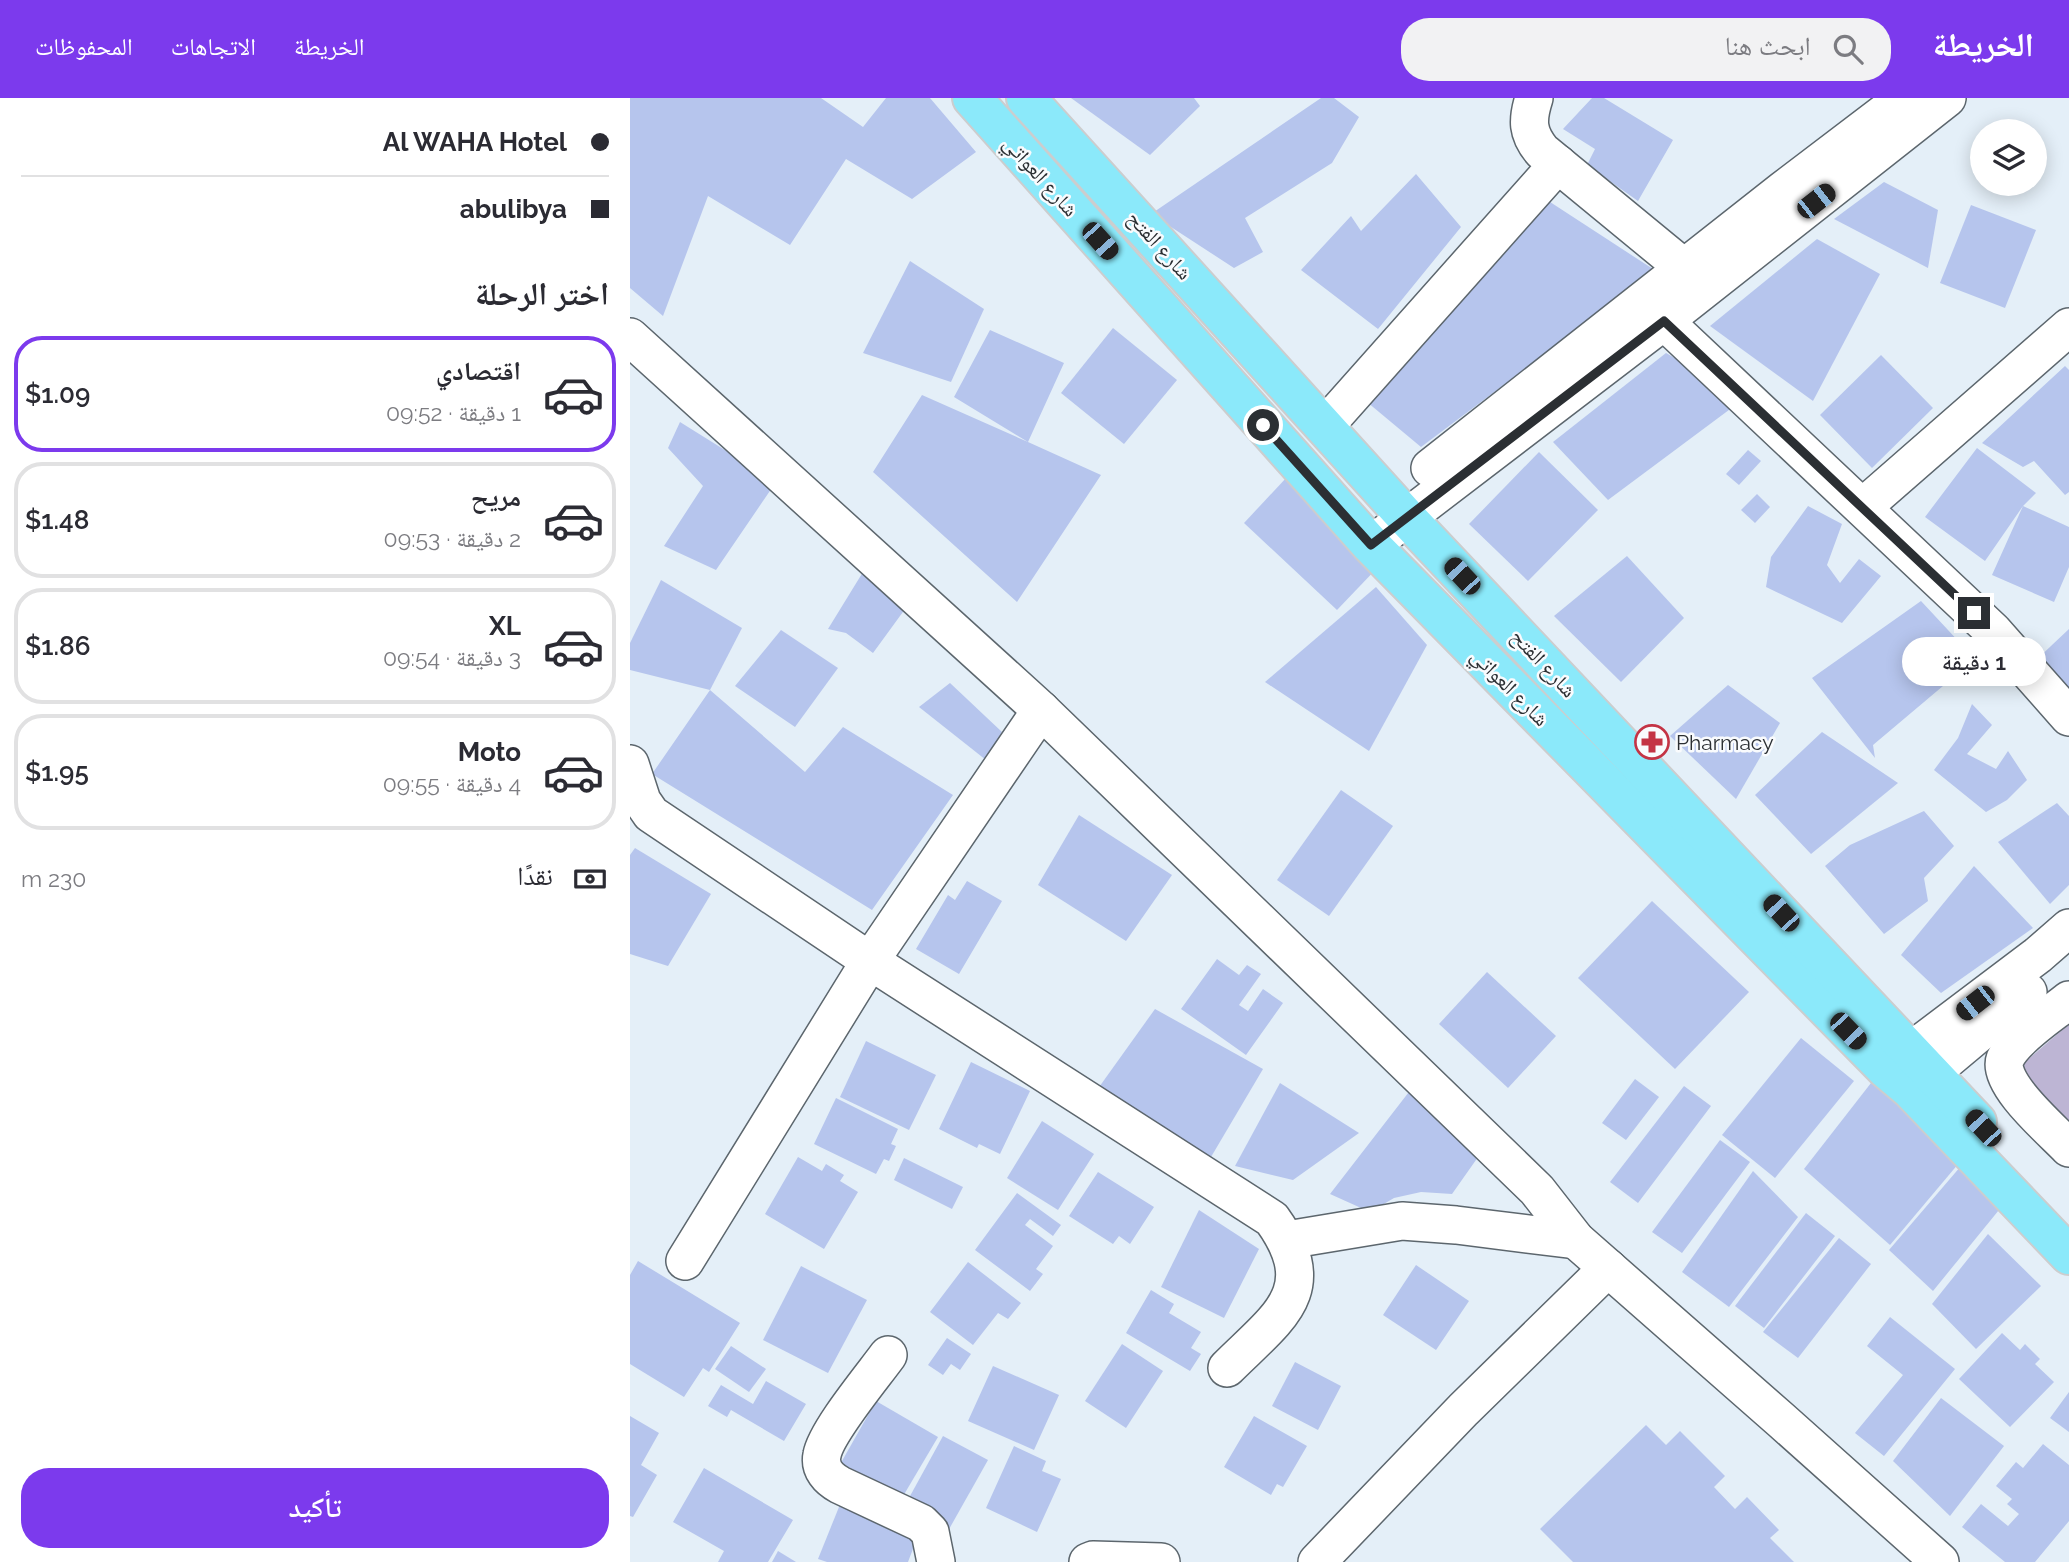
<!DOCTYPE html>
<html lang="ar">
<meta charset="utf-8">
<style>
body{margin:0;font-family:Raleway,"Noto Naskh Arabic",sans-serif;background:#f2f2f3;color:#2b2b33;direction:rtl;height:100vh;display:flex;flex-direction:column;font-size:26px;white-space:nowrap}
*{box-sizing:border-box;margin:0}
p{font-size:23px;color:#7c7c81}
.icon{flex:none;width:38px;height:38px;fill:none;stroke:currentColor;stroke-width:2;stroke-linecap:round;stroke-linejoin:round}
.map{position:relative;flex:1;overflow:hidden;direction:ltr}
.drawer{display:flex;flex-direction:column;background:#fff;width:630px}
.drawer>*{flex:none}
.banner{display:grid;align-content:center;height:154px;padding:0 21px;background:#fff}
.tools{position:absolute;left:1340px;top:21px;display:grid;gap:14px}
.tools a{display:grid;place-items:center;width:77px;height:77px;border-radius:50%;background:#fff;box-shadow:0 4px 18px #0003;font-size:35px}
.end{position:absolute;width:32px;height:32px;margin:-16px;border:9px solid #2b2f33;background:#fff;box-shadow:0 0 0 4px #fff}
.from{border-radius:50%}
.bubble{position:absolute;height:49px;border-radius:24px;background:#fff;box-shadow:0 4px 18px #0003;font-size:23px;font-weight:600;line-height:49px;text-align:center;direction:rtl}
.car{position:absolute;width:21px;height:42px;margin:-21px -10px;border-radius:9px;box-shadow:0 0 5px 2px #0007;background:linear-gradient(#222 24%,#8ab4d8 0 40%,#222 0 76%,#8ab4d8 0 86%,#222 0)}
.banner b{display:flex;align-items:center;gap:24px;height:66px;font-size:26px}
.banner b+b{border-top:2px solid #e1e1e2}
.banner i{width:18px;height:18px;background:#2b2b33}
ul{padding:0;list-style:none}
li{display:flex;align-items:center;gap:21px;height:116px;margin:0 14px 10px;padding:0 7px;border:4px solid #e1e1e2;border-radius:28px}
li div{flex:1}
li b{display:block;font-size:26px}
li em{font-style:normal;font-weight:600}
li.on{border-color:#7c3aed}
li>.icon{width:63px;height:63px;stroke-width:1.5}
h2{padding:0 21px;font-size:32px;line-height:84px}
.pay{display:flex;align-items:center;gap:18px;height:77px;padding:0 21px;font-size:26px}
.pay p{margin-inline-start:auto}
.action{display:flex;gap:14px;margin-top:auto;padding:14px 21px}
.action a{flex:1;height:80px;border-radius:28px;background:#7c3aed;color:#fff;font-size:28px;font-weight:600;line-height:80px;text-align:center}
header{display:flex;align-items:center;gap:42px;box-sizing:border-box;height:98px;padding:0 35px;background:#7c3aed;color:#fff}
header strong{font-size:33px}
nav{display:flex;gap:38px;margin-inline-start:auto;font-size:24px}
.search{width:490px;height:63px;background:#f2f2f3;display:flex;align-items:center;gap:18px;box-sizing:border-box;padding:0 24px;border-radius:28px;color:#7c7c81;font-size:26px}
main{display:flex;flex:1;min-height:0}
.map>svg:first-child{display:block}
</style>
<header>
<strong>الخريطة</strong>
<div class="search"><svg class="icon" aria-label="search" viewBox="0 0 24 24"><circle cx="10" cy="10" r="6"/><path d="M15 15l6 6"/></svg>ابحث هنا</div>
<nav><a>الخريطة</a><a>الاتجاهات</a><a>المحفوظات</a></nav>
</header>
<main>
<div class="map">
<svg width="1439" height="1464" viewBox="0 0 1439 1464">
<rect width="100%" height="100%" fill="#e4eff8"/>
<polygon fill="#bdb5d4" points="1439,926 1439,1068 1365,990"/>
<g fill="#b6c5ed">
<polygon points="0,0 191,0 233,29 256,0 300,0 346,54 282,101 216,61 160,147 78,98 33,218 0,190"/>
<polygon points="441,0 564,0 570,8 520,57"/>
<polygon points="691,0 704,0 729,19 702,65 615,120 633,154 604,170 521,116"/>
<polygon points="962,0 974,0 1043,42 1008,103 957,67 965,51 933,31"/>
<polygon points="786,76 831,129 748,231 671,172 721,118 731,133"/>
<polygon points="1254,84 1308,112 1298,170 1204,121"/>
<polygon points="917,102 1026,173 791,349 737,304"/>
<polygon points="1341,107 1406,132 1375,210 1310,185"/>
<polygon points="1187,141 1250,176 1183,303 1080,228"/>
<polygon points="280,163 354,211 321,284 233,255"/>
<polygon points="483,230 547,282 494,346 431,295"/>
<polygon points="360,232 434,265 398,344 471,377 387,504 243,374 292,297 398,344 324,299"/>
<polygon points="1036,255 1115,300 978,402 923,344"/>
<polygon points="1251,257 1303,310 1242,370 1190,317"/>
<polygon points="1435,268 1439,272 1439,394 1435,397 1404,363 1393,369 1352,345"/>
<polygon points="50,324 146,384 86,472 34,448 73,388 38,350"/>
<polygon points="1347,350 1406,395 1393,408 1439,429 1439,469 1424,504 1362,477 1393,408 1355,463 1295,419"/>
<polygon points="1118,352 1131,363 1109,387 1096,376"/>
<polygon points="909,354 968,412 898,483 839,426"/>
<polygon points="657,379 750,467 707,512 614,425"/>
<polygon points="1127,396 1140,409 1125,425 1111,412"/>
<polygon points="1178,408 1212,426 1197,467 1210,485 1229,461 1251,478 1212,525 1136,489 1141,459"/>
<polygon points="997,458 1054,520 991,584 924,518"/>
<polygon points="233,474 278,507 243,555 216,535 198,531"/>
<polygon points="31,482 112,530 80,592 0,572 0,545"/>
<polygon points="746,489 797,547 739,653 635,584"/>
<polygon points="1291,503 1345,561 1243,647 1245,660 1182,580"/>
<polygon points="1439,531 1439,598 1404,564"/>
<polygon points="151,532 208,570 165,629 105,588"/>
<polygon points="320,585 372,634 356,662 289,609"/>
<polygon points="1098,587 1150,625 1106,701 1040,638"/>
<polygon points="80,592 175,674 213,629 323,697 242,812 22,676"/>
<polygon points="1342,606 1362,627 1337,656 1366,671 1378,653 1397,682 1377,702 1356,714 1304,672 1328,640"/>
<polygon points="1192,634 1268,685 1181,756 1125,697"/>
<polygon points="711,692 763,728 699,818 647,782"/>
<polygon points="1427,705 1439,718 1439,787 1420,806 1368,744"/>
<polygon points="1294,713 1324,748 1294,780 1298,803 1254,836 1195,768 1220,747"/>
<polygon points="449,717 542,777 496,843 408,787"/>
<polygon points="5,750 81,796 38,868 0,856 0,757"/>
<polygon points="1344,768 1403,830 1311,895 1271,857"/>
<polygon points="337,783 372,803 329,876 286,851 318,797 325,802"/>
<polygon points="1022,803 1119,894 1045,971 948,880"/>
<polygon points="587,861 609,877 617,867 631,876 609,907 618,913 633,891 653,905 616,957 551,911"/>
<polygon points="857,874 926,938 878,990 809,926"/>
<polygon points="525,911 633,971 581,1059 467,992"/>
<polygon points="1171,940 1224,983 1145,1080 1092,1037"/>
<polygon points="236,943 306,977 279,1032 210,999"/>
<polygon points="341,964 400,993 370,1056 349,1046 347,1050 309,1031"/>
<polygon points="1248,976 1329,1065 1260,1147 1174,1071"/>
<polygon points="1005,981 1029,999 996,1042 972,1025"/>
<polygon points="650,985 729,1035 663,1082 605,1068"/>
<polygon points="1054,988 1081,1008 1008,1105 980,1084"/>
<polygon points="782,990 853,1052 822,1096 791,1094 764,1100 740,1114 700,1096"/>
<polygon points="206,1000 268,1031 261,1046 266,1048 259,1063 254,1061 246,1076 184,1046"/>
<polygon points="412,1023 464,1056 428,1112 377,1080"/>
<polygon points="1090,1042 1120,1064 1052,1155 1022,1134"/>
<polygon points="168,1059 192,1073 196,1066 214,1077 210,1083 228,1094 194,1151 135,1116"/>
<polygon points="274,1060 333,1089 322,1111 264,1082"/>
<polygon points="1331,1068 1373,1107 1303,1193 1259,1152"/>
<polygon points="1123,1073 1168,1119 1099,1209 1052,1174"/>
<polygon points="468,1074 524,1109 500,1146 489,1138 483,1146 439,1118"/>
<polygon points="387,1095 431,1127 423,1138 400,1121 395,1127 423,1148 406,1171 413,1176 400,1193 345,1152"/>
<polygon points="569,1112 629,1151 594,1220 531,1189"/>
<polygon points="1176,1115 1205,1138 1134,1230 1105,1208"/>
<polygon points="1358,1136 1411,1188 1346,1251 1302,1206"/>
<polygon points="1209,1140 1241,1166 1168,1260 1133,1234"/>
<polygon points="8,1163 110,1225 79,1274 73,1270 54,1299 0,1266 0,1177"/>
<polygon points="338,1164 391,1205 378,1221 368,1215 343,1247 300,1214"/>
<polygon points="786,1167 839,1203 806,1252 753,1217"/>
<polygon points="171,1168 237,1202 198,1275 133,1242"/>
<polygon points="521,1192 544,1206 539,1215 571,1234 561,1250 571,1256 560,1273 496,1235"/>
<polygon points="1260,1219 1325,1271 1254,1358 1225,1335 1273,1277 1237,1248"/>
<polygon points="1372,1235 1390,1252 1395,1246 1410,1261 1405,1266 1424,1284 1380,1329 1329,1281"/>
<polygon points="317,1240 341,1256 330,1272 321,1266 313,1277 298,1267"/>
<polygon points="492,1246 533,1273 496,1330 455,1303"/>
<polygon points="101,1248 136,1271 119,1294 85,1271"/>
<polygon points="665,1264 711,1288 688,1332 642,1308"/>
<polygon points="363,1268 429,1297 404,1352 338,1323"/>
<polygon points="136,1283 176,1306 154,1343 101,1312 97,1319 78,1308 91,1287 123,1306"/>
<polygon points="1439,1294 1439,1334 1420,1320"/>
<polygon points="1311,1300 1374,1348 1320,1418 1263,1363"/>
<polygon points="246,1303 308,1339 269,1405 208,1370"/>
<polygon points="0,1318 29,1335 11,1367 27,1377 3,1419 0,1418"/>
<polygon points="624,1318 677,1348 653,1389 647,1386 641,1397 594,1369"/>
<polygon points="1016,1327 1036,1347 1050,1333 1095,1378 1084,1389 1105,1411 1117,1399 1149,1432 1140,1440 1164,1464 943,1464 910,1431"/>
<polygon points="313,1338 358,1362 318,1433 274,1409"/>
<polygon points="1413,1346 1439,1367 1439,1423 1405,1464 1375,1464 1332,1429 1351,1406 1378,1428 1389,1416 1377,1406 1382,1401 1366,1388 1386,1364 1393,1370"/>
<polygon points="384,1348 416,1363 412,1373 431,1381 407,1434 356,1410"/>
<polygon points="74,1370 163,1422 138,1464 88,1464 94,1453 43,1424"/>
<polygon points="211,1404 289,1435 278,1464 197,1464 188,1461"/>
<polygon points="148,1453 166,1464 142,1464"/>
</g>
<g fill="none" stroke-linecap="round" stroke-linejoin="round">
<g stroke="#5c666d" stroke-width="40">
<g id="minor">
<path d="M904 0C897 22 897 35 912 53L1053 169"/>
<polyline points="1034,223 1363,533 1439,619"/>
<polyline points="0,239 411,612 907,1092 946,1142 1151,1322 1310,1464"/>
<polyline points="695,328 928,66"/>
<polyline points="800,370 1153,92 1274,0"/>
<polyline points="1233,409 1439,229"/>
<polyline points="741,447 1034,223 1317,0"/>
<path d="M0 666 12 703 21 716 240 863 642 1121C694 1193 647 1220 597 1270"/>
<path d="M1439 902C1422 916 1384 940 1375 961 1366 985 1423 1033 1439 1050"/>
<polyline points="1257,971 1408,857 1439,830"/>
<polyline points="1281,992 1398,894"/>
<polyline points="657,1142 772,1123 826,1127 946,1142"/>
<polyline points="55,1163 240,863 411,612"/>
<path d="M258 1257C242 1279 196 1334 192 1357 189 1371 199 1381 210 1387L291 1425 300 1434 306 1464"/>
<polyline points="458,1464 463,1462 531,1464"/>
<polyline points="687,1464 833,1312 978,1170"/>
</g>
</g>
<g stroke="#cccdce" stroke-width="42">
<g id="major">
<polyline points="342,0 741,447 1256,971 1281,992 1439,1157"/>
<polyline points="396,0 776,419 1347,1024"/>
</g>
</g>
<use href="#minor" stroke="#fff" stroke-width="37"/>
<use href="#major" stroke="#8be9fa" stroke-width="38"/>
</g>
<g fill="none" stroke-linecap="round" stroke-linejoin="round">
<polyline stroke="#2b2f33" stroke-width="9" points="633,327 741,447 1034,223 1344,515"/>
</g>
<defs>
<g id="pharmacy-ring" transform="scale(1.75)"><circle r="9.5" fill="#f9fbfd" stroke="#c43445" stroke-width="1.5"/><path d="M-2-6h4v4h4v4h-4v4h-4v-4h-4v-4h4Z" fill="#c43445"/></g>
</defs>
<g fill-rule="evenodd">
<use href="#pharmacy-ring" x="1022" y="644"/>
</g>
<g text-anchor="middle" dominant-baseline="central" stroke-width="5" stroke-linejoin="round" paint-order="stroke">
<g font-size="21" fill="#2b2f33" stroke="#f9fbfd">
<text transform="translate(411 78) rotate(48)">شارع العواتي</text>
<text transform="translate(530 147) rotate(48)">شارع الفتح</text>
<text transform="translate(914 565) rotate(47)">شارع الفتح</text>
<text transform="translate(880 589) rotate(45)">شارع العواتي</text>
</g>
<g font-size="21" fill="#2b2f33" stroke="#f9fbfd" text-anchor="start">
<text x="1046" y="644">Pharmacy</text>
</g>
</g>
</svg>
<div class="tools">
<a><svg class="icon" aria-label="layers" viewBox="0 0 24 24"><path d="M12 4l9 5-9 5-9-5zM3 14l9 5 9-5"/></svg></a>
</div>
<i class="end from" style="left:633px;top:327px"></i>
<i class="end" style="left:1344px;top:515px"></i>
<div class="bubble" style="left:1272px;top:539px;width:144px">1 دقيقة</div>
<i class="car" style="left:1186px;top:103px;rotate:52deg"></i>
<i class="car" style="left:470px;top:143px;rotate:138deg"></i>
<i class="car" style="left:832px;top:478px;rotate:317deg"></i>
<i class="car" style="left:1151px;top:815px;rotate:317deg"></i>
<i class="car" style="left:1345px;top:905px;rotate:232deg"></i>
<i class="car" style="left:1218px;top:933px;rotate:136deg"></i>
<i class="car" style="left:1353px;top:1030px;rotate:317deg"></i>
</div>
<section class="drawer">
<div class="banner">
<b><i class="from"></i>Al WAHA Hotel</b>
<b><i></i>abulibya</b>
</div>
<h2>اختر الرحلة</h2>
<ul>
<li class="on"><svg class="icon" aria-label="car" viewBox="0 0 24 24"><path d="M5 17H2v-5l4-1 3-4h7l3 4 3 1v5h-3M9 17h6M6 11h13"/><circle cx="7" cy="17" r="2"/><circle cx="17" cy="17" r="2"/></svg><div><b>اقتصادي</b><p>1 دقيقة · 09:52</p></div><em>$1.09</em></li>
<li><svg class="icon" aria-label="car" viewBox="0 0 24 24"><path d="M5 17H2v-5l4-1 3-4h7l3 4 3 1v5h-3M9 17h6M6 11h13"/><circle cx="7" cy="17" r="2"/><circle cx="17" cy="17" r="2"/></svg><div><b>مريح</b><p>2 دقيقة · 09:53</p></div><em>$1.48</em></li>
<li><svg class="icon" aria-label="car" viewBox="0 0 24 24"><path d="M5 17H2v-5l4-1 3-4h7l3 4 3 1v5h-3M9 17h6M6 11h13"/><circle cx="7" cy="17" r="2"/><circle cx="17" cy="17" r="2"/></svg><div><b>XL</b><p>3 دقيقة · 09:54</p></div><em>$1.86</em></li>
<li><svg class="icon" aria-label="car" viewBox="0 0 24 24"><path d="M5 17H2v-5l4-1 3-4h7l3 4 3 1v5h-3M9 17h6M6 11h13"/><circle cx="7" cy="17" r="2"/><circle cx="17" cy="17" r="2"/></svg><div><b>Moto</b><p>4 دقيقة · 09:55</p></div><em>$1.95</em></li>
</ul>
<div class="pay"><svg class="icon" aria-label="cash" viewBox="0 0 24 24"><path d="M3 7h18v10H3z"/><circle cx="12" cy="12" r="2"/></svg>نقدًا<p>230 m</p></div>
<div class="action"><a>تأكيد</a></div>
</section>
</main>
